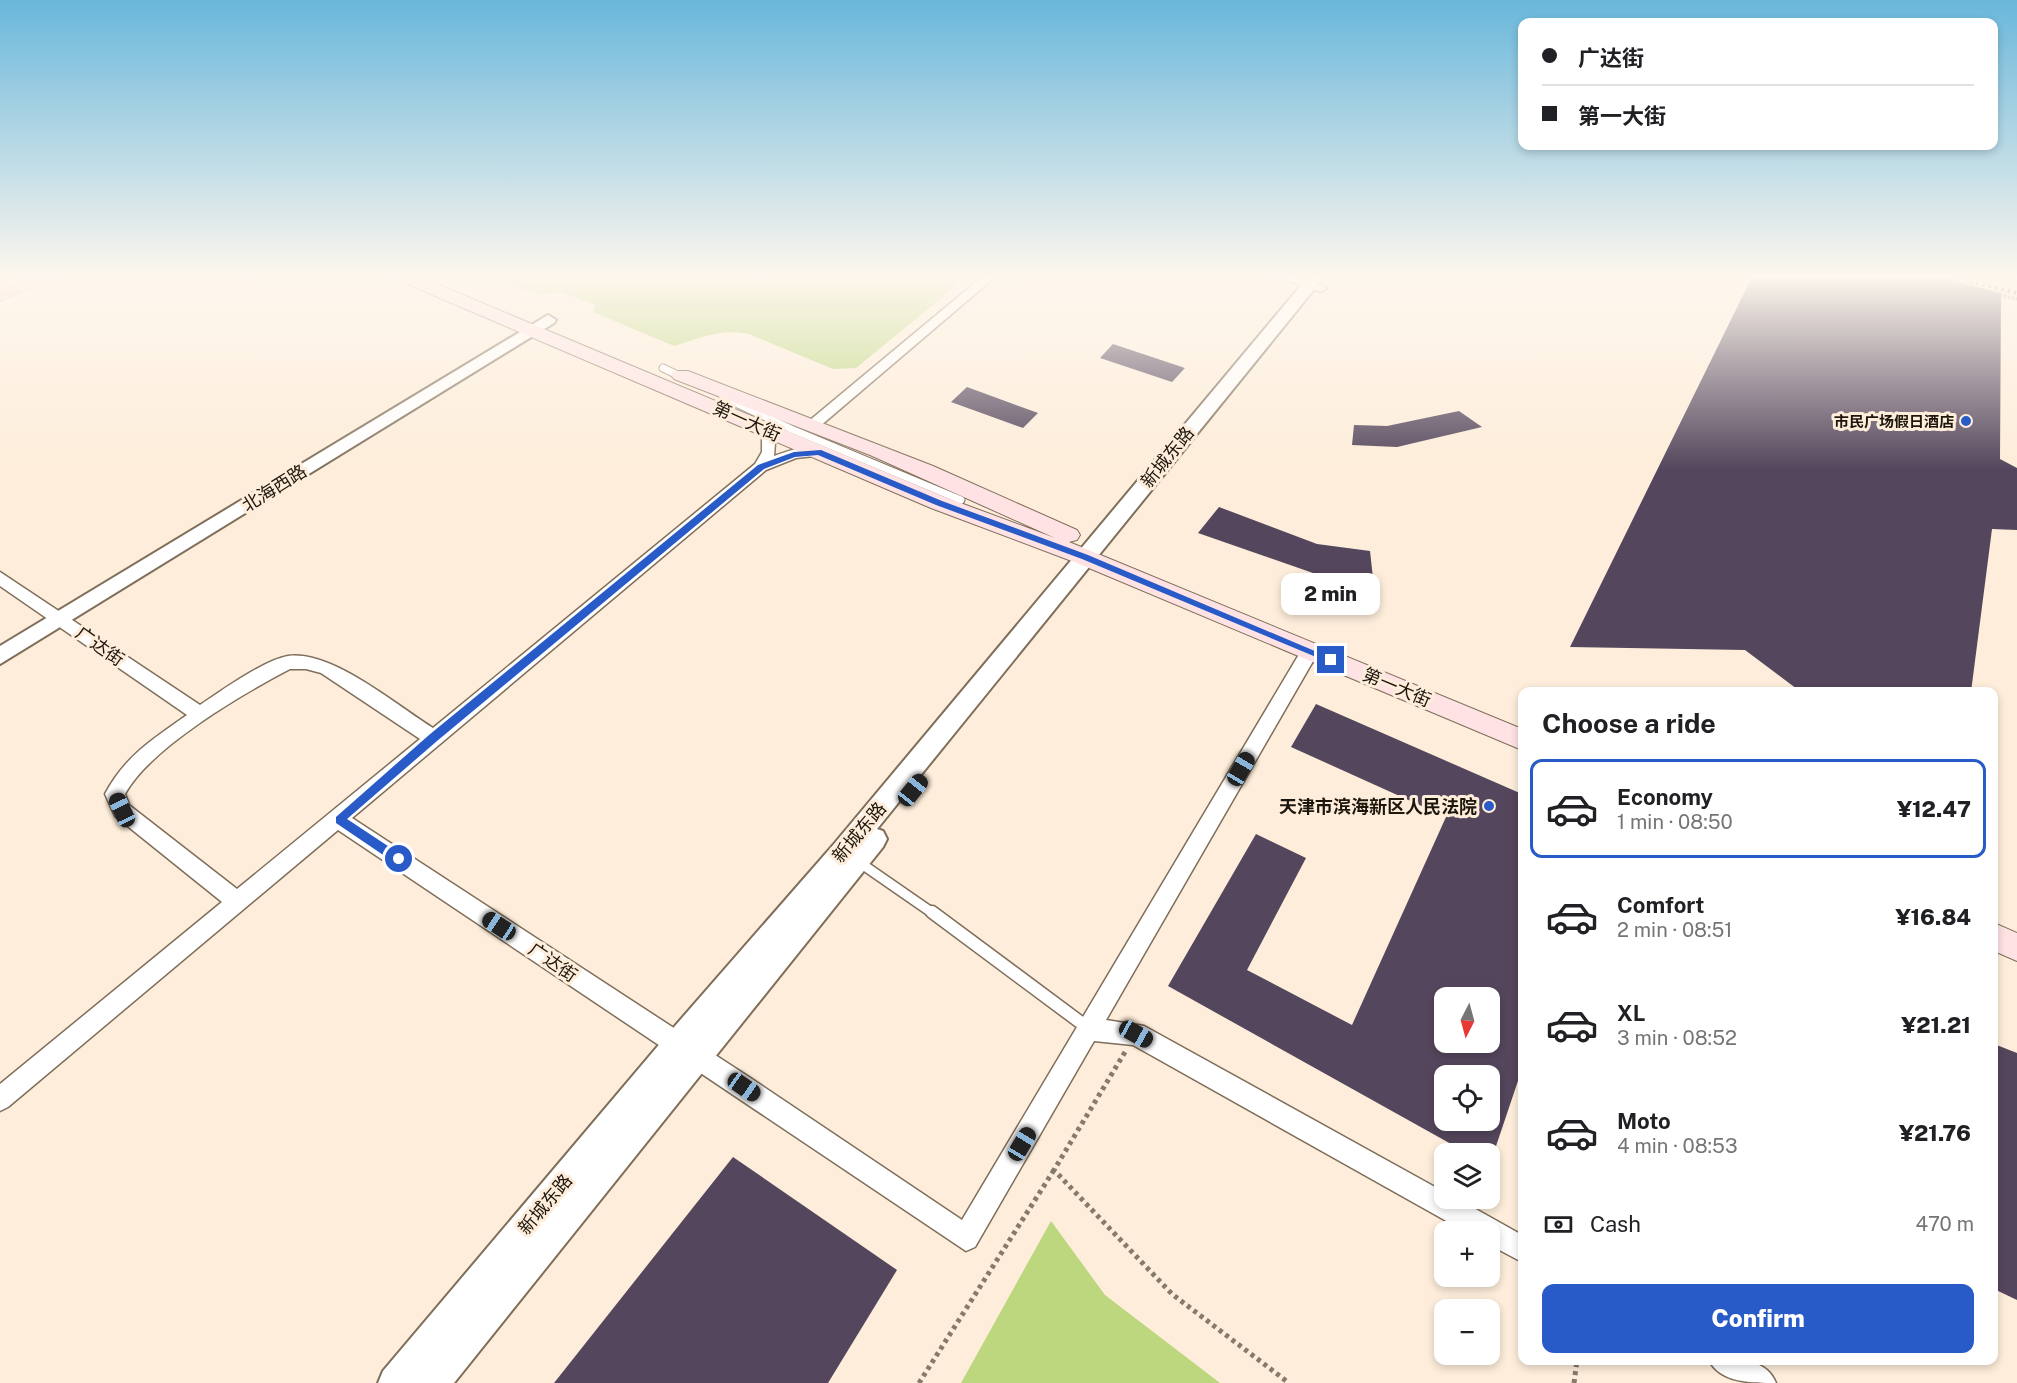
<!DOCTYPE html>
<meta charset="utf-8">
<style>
body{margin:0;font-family:"Public Sans","Noto Sans SC",sans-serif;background:#f6f6f6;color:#202124;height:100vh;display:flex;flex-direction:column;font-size:22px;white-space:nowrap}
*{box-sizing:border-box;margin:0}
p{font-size:20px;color:#757577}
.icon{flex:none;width:33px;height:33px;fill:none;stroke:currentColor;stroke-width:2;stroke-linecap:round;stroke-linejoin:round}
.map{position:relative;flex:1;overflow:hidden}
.sheet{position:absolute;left:1518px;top:687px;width:480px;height:678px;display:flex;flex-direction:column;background:#fff;border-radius:12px;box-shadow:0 3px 9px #0003}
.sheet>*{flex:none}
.banner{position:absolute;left:1518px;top:18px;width:480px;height:132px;border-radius:12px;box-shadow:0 3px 9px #0003;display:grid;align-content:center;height:132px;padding:0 24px;background:#fff}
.needle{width:39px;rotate:186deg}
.fabs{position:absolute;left:1434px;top:987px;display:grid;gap:12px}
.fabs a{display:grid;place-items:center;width:66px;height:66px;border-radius:12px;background:#fff;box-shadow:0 3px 9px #0003;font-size:30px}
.end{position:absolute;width:27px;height:27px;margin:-14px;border:8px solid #285ac8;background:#fff;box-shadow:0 0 0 3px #fff}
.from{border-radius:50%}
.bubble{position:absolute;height:42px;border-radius:12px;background:#fff;box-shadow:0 3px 9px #0003;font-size:20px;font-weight:800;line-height:42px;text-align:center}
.car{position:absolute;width:18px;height:36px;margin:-18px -9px;border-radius:8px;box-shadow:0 0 4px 2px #0007;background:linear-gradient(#222 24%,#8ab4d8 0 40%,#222 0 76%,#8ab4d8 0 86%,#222 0)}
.banner b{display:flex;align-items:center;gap:21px;height:57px;font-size:22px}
.banner b+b{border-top:2px solid #e0e0e0}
.banner i{width:15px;height:15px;background:#202124}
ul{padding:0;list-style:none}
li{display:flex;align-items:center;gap:18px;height:99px;margin:0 12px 9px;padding:0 12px;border:3px solid transparent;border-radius:12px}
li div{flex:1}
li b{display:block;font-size:22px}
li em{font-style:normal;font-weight:800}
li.on{border-color:#285ac8}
li>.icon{width:54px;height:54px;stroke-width:1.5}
h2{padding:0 24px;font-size:27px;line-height:72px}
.pay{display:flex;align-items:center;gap:15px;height:66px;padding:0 24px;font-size:22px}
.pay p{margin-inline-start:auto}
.cta{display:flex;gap:12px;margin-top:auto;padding:12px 24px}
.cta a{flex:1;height:69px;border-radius:12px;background:#285ac8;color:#fff;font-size:24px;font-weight:800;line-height:69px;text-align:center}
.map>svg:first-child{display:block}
</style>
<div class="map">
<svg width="2017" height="1383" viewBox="0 0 2017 1383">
<rect width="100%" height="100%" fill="#fdedda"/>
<g fill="#bcd77e">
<path d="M489 277H967L856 368 833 369 749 334C722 328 699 338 674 346L593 312 596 305 560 292 539 295Z"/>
<polygon points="1051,1221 1105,1295 1220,1383 961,1383"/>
</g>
<g fill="#54465c" fill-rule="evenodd">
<polygon points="1752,277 1955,277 1955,281 2001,293 2000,459 2017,468 2017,530 1992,529 1971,692 1801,692 1745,650 1570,647"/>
<polygon points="1113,344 1185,368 1172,382 1100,358"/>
<polygon points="967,387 1038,413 1023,428 951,402"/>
<polygon points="1459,411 1482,427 1397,447 1352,445 1354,425 1387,426"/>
<polygon points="1219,507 1317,544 1370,551 1373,578 1313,573 1198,533"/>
<path d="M1316 704 1522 794V1069L1492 1158H1490V1154H1469L1168 986 1256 834 1306 858 1247 970 1352 1025 1446 817 1291 747ZM1444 998H1490V1042H1444ZM1444 1076H1490V1120H1444Z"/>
<polygon points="1994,1044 2017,1053 2017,1300 1994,1289"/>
<polygon points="733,1157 897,1270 828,1383 554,1383"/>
</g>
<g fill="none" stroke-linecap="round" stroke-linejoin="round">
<g stroke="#7f6e59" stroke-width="9">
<g id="service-far2">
<polyline points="663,368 684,378"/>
<polyline points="723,397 791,429 961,500"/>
</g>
</g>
<g stroke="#7f6e59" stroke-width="12">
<polyline id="service-far1" points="856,860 934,914"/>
</g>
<g stroke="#7f6e59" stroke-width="15">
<polyline id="service" points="932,912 1088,1028"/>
</g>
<g stroke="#7f6e59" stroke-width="3">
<g id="minor">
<polygon points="982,277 995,277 819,427 809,427 807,424 809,421"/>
<polygon points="1277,277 1295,277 1327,288 1321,292"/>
<path d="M769 427 776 431 774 456C787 452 815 440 825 452L823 455 796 458 766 470 352 818 752 1079 962 1220 1304 646H1316L1319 651 1316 656 1106 1020 1144 1026 1444 1192V1198H1456L1522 1235V1262L1490 1245V1232H1466L1133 1045 1094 1041 975 1247 966 1251 338 830 8 1107 0 1111V1084L222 902 115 816 105 794C125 756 153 739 187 715L0 586V572L200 705C221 691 264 660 288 656 332 650 396 705 433 728L755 464 762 452V431ZM290 669H306L321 673 420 739 237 889 129 805 125 794C150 748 242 694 290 669Z"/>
<path d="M1709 1360C1733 1360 1765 1356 1776 1383 1752 1383 1720 1383 1709 1360Z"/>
</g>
</g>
<g stroke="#7f6e59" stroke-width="4">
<g id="tertiary">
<polygon points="1308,277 1324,277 877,829 883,831 887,839 883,847 454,1383 378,1383 383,1371 668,1034 834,844"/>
<polygon points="548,315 556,320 554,323 0,664 0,646"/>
</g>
</g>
<g stroke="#7f6e59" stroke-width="2">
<g id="secondary">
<polygon points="397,277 420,277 947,498 1055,538 870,455 674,379 671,375 674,371 688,371 933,466 1077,530 1080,535 1077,540 1069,542 1522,729 1522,750 1077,563 931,508 400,281"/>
<polygon points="1994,923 2017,933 2017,961 1994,951"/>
</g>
</g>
<g stroke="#fff" stroke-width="4">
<polygon id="primary" points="30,277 55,277 52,281 0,303 0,290"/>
</g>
<polyline stroke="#857a6c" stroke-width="3" stroke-dasharray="2 2" stroke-linecap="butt" points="2000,295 2017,299"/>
<g stroke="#857a6c" stroke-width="5" stroke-dasharray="4 4" stroke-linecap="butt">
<polyline points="1125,1052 1054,1170 1172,1294 1289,1383"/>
<polyline points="919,1383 1054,1170"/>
<polyline points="1574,1383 1577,1360"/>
</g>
<use href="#service-far2" stroke="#fff" stroke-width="7"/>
<use href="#service-far1" stroke="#fff" stroke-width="9"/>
<use href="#service" stroke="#fff" stroke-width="12"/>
<use href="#minor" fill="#fff" fill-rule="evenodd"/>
<use href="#tertiary" fill="#fff" fill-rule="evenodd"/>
<use href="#secondary" fill="#fee2e4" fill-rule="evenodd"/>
<use href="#primary" fill="#fcc6c9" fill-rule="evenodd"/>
<polyline stroke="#3a3127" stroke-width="4" stroke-dasharray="2 4.5" stroke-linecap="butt" points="1951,277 2017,293"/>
</g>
<linearGradient id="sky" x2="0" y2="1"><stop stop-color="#69b7db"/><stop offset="0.59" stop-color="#fef7ee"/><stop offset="1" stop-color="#fef7ee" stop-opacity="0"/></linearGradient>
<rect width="2017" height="470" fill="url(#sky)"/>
<polygon fill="#285ac8" points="821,450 942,501 1088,555 1336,660 1328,662 1082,559 936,505 818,455 795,457 764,469 437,741 347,819 403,856 403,863 395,863 336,823 336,817 429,735 758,465 794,452"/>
<g fill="#285ac8" stroke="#fdedda" stroke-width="2">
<circle cx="1966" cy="421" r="6"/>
<circle cx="1489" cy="806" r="6"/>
</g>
<g text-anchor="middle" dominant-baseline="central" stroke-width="6" stroke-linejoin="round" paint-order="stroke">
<g font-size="15" font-weight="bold" fill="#1d160d" stroke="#fdedda" text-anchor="end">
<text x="1954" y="421">市民广场假日酒店</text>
</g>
<g font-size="18" fill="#1d160d" stroke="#fdedda">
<text transform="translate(747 421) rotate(24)">第一大街</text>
<text transform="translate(1167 457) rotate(-51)">新城东路</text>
<text transform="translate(274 488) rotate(-32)">北海西路</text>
<text transform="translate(100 646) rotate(35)">广达街</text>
<text transform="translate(1397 687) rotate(23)">第一大街</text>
<text transform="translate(859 832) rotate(-50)">新城东路</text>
<text transform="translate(553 962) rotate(34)">广达街</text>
<text transform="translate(545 1204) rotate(-50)">新城东路</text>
</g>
<g font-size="18" font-weight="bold" fill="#1d160d" stroke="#fdedda" text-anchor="end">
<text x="1477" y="806">天津市滨海新区人民法院</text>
</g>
</g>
</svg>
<div class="fabs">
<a><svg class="needle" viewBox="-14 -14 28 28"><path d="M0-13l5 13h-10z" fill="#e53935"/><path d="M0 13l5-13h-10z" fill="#757577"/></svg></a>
<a><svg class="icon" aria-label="locate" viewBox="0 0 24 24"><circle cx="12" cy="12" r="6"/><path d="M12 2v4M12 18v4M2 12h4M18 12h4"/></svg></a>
<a><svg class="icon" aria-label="layers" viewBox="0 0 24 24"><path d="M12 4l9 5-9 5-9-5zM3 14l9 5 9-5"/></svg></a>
<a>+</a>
<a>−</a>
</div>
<i class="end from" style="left:399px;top:859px"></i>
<i class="end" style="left:1331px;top:660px"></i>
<div class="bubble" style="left:1281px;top:573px;width:99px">2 min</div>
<i class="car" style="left:1241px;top:769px;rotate:30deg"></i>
<i class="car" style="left:913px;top:790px;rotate:39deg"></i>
<i class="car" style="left:122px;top:810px;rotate:335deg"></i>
<i class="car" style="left:499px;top:926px;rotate:303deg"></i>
<i class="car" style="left:1136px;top:1034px;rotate:119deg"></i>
<i class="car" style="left:744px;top:1087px;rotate:125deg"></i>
<i class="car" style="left:1022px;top:1144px;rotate:31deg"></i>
<div class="banner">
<b><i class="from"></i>广达街</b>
<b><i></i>第一大街</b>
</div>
<section class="sheet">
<h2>Choose a ride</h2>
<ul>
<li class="on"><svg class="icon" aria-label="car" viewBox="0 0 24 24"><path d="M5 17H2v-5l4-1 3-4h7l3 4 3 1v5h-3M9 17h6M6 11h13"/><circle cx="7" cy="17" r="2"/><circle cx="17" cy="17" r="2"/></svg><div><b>Economy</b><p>1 min · 08:50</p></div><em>¥12.47</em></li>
<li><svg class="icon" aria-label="car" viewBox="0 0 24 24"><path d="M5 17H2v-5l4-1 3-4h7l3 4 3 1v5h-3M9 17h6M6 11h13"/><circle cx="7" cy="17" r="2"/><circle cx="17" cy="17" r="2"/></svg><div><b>Comfort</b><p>2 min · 08:51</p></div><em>¥16.84</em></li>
<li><svg class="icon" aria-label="car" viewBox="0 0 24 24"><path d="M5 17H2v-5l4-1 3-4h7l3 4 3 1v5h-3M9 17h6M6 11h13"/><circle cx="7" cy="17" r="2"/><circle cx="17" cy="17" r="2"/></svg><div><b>XL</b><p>3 min · 08:52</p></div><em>¥21.21</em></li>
<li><svg class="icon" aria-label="car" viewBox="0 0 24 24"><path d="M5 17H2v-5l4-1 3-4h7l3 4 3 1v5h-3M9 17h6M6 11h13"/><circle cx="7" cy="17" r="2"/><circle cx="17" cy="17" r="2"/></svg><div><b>Moto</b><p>4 min · 08:53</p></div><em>¥21.76</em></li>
</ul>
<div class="pay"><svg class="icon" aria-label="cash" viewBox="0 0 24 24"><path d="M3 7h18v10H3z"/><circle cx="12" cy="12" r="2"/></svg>Cash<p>470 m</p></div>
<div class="cta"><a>Confirm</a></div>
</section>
</div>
